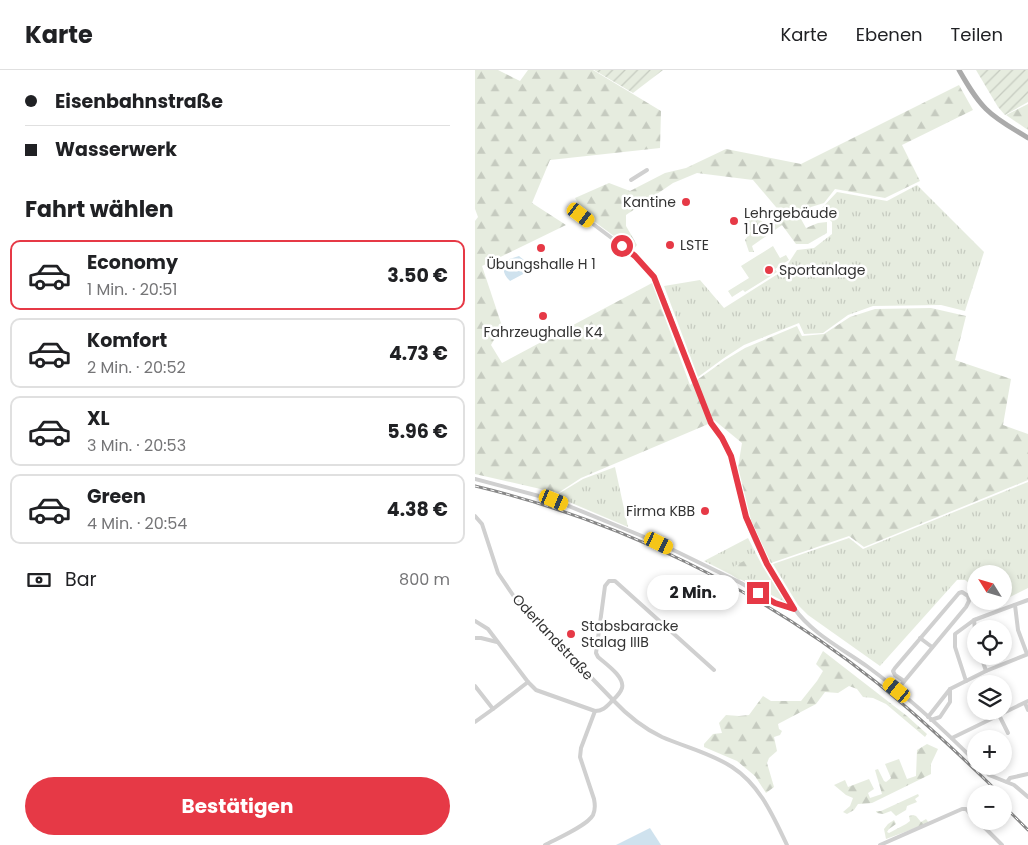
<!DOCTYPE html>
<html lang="de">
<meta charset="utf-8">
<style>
body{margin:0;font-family:Poppins,sans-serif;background:#f2f2f2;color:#202124;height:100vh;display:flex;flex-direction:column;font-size:19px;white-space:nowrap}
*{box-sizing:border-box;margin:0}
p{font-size:16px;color:#757577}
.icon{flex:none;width:28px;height:28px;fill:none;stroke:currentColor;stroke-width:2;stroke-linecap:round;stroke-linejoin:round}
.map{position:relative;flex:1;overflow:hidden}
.details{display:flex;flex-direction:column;background:#fff;width:475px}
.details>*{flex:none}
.banner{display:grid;align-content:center;height:110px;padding:0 25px;background:#fff}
.needle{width:32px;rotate:307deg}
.buttons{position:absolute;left:492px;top:495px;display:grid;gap:10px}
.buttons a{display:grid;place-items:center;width:45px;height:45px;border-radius:50%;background:#fff;box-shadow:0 2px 8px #0003;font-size:25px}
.end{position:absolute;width:22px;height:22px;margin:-11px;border:6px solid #e63946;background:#fff;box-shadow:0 0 0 2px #fff}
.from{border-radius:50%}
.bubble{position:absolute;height:35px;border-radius:18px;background:#fff;box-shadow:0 2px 8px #0003;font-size:16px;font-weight:700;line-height:35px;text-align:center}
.car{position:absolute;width:15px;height:30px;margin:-15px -8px;border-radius:6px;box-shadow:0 0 4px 1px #0007;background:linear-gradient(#f5c518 24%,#345 0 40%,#f5c518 0 76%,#345 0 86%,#f5c518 0)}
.banner b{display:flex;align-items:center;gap:18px;height:48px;font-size:19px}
.banner b+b{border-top:1px solid #e0e0e0}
.banner i{width:12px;height:12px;background:#202124}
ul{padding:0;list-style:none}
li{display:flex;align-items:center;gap:15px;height:70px;margin:0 10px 8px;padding:0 15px;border:2px solid #e0e0e0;border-radius:10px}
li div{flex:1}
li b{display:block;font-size:19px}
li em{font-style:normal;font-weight:700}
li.current{border-color:#e63946}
li>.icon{width:45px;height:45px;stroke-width:1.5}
h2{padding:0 25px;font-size:22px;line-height:60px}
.pay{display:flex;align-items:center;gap:12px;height:55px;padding:0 25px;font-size:19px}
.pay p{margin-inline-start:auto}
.primary-button{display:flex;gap:10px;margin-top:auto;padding:10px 25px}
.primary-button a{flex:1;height:58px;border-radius:30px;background:#e63946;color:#fff;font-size:20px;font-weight:700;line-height:58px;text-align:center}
header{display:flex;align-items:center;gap:30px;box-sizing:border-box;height:70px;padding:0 25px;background:#fff;border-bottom:1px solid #e0e0e0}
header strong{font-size:24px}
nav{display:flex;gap:28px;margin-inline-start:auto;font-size:18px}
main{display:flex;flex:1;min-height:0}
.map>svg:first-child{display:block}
</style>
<header>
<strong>Karte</strong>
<nav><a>Karte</a><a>Ebenen</a><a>Teilen</a></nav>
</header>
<main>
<section class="details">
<div class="banner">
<b><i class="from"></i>Eisenbahnstraße</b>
<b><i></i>Wasserwerk</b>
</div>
<h2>Fahrt wählen</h2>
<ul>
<li class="current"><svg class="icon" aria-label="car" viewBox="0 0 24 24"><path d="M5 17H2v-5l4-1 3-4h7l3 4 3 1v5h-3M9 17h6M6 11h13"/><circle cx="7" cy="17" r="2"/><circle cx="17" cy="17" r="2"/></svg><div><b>Economy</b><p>1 Min. · 20:51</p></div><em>3.50 €</em></li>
<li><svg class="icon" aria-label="car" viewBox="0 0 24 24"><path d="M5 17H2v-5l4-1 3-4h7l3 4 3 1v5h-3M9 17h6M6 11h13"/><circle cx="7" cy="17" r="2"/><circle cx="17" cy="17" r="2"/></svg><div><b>Komfort</b><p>2 Min. · 20:52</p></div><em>4.73 €</em></li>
<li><svg class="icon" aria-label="car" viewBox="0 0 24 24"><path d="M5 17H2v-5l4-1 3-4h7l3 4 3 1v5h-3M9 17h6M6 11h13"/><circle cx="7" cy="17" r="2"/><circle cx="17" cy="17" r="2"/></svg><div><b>XL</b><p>3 Min. · 20:53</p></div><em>5.96 €</em></li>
<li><svg class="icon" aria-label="car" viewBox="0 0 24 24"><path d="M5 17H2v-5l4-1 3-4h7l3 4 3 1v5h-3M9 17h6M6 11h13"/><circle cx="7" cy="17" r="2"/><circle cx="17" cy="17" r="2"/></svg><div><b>Green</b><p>4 Min. · 20:54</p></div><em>4.38 €</em></li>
</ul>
<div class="pay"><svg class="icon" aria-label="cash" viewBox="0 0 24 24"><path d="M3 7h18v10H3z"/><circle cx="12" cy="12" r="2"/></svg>Bar<p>800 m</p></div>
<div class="primary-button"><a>Bestätigen</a></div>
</section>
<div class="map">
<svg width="553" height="775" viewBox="0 0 553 775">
<defs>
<pattern id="grass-tufts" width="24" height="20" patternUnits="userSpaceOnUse" patternTransform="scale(1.25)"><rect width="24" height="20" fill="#e6ecdf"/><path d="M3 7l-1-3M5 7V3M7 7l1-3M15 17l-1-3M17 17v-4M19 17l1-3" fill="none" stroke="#c6cbc0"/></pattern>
<pattern id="forest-firs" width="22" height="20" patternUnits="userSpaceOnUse" patternTransform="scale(1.25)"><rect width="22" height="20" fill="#e6ecdf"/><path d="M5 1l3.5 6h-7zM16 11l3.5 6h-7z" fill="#c6cbc0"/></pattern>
<pattern id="garden-furrows" width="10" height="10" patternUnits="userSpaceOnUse" patternTransform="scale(1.25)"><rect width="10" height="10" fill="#e6ecdf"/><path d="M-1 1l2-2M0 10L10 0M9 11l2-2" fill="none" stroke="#c6cbc0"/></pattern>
</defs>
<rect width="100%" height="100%" fill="#fff"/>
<g fill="url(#grass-tufts)">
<polygon points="442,115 509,182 490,241 466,235 398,236 373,245 348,263 329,264 324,253 269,275 249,288 223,307 189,216 225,210 249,238 309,200 322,180 339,178 357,164 357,152 345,140 362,122 412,131"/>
<polygon points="140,397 153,457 80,426 108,409"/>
<polygon points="553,412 553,518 529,530 529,504 501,504 501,518 490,510 482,510 405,596 333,545 323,535 298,494 374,468 388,479"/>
<polygon points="273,468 288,497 310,532 229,491"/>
</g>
<g fill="url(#forest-firs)">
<polygon points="0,0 23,0 45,11 53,0 118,0 186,41 185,78 75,90 57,133 91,155 7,196 27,256 16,275 27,293 177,213 215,315 250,290 270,278 322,256 327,266 349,264 375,247 400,239 456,238 491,246 480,290 536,309 528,355 553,364 553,410 389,477 374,466 296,493 276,450 263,397 267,373 239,350 231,355 106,408 83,423 0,404 0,151 3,147 0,139"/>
<polygon points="484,15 498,40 427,75 445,111 410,128 360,119 349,133 336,137 326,149 331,158 343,153 352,152 352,163 333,174 321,174 307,155 277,176 279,182 274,182 270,170 276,161 270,154 273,148 283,148 290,154 306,143 278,110 222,103 198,113 151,145 151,156 162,175 158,180 109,144 100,128 134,113 155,121 190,103 211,98 251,79 326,94"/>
<polygon points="553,34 553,60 531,45"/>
<polygon points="276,484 282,490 284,499 273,506 264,510 257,505 261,495 269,491 269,486"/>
<polygon points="348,581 432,646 452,664 450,667 411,634 398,628 388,627 382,619 374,616 363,623 350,622 341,634 303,654 304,659 307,661 305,665 299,667 302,681 294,688 292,693 299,717 291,723 280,706 262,691 229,677 229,674 238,664 247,663 244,653 251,645 264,646 274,645 288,626 296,631 326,631 342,611 348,601 341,594"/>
<polygon points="452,674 463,679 456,694 456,704 397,733 383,734 379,740 372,744 368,742 375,736 378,728 371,725 359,715 370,710 373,717 394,709 399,719 393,723 395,728 407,724 400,700 403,699 409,711 411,712 416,708 410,694 424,689 432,709 441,706 442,680"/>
<polygon points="443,724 444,726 440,729 442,732 432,736 431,740 421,746 416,741 408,744 402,743 401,741 406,741"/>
<polygon points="438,745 441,746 446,752 451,749 454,753 411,769 409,759 413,754 419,750 421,754 414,759 412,762 414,763 431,754 435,751 434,746"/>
</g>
<g fill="url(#garden-furrows)">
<polygon points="119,0 188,0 158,23"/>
<polygon points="501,0 553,0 553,32 530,45 523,37"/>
</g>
<polygon fill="#e6ecdf" points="298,176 305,188 311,185 314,190 300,199 302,202 270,222 268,220 257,227 253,221 274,208 266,196"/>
<g fill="#cfe2ee">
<path d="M44 186C50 191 54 193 52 202L35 211C28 204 27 199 31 190Z"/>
<polygon points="175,758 186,775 141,775"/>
</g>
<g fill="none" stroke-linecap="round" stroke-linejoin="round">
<g stroke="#d0d0d0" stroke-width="4">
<polyline points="156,110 172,100"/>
<path d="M106 145 158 184 177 204 187 225 236 353C243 363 251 373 256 385 263 405 264 427 271 448 282 479 300 511 319 538 337 564 368 579 393 597 431 625 467 658 501 692"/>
<polyline points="0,409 79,430 184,473 266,513 300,533 319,539"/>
<path d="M0 446 7 454 23 503 42 531 138 630C152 645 168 658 187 667 210 677 236 683 257 697 285 715 298 746 312 775"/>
<polyline points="540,535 543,560 552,584"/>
<polyline points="499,550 501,569"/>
<path d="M0 551 13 559 53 612 61 620 120 641C128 641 131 637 137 631 140 628 145 624 147 618 150 607 131 594 123 587L121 583 130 516 134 511H140L239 600"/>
<polyline points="0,568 6,568 22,572"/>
<polyline points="445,568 457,577"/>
<polyline points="506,586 511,601"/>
<polyline points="491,611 480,577 480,564 499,550 553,530"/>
<polyline points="0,616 18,639 53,612"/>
<polyline points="422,620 491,537 494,531 493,526 487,522 484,523 420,598 418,601 420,605 429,611"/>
<polyline points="550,633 553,640"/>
<polyline points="524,645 533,663"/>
<polyline points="453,647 475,619 511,601 553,584"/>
<polyline points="456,650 465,647 475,632 475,619"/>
<polyline points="0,652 18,639"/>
<polyline points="477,668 553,631"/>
<polyline points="506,696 514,705 539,715 553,727"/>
<polyline points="532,712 535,708 553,704"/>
<polyline points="503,751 527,775"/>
<path d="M70 775C81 769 112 756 118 745 120 741 120 734 119 729L105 687 106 678 120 641"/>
<polyline points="405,775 487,739 491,739 501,750"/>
</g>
<path stroke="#ababab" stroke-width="5" d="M484 0C492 14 500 28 511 39 523 51 539 59 553 68"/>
<g stroke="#888" stroke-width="3">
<g id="rail">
<path d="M0 416C146 451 284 519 401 612 445 647 485 685 525 724"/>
<polyline points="529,736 553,760"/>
</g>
</g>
<use href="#rail" stroke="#fff" stroke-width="1" stroke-dasharray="4" stroke-linecap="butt"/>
</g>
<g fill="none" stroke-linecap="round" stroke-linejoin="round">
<polyline stroke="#e63946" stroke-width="6" points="147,176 160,186 179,207 236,353 247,368 256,386 271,447 292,494 319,539 300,533 283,523"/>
</g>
<g fill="#e63946" stroke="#fff" stroke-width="2">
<circle cx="211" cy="132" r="5"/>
<circle cx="259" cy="151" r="5"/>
<circle cx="195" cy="175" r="5"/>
<circle cx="66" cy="178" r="5"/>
<circle cx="294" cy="200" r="5"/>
<circle cx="68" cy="246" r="5"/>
<circle cx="230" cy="441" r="5"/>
<circle cx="96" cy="564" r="5"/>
</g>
<g text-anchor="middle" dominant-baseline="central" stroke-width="5" stroke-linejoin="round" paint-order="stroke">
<g font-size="14" fill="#333" stroke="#fff" text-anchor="start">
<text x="201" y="132" text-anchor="end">Kantine</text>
<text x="269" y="143">Lehrgebäude<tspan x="269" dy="16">1 LG1</tspan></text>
<text x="205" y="175">LSTE</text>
<text x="66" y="194" text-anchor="middle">Übungshalle H 1</text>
<text x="304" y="200">Sportanlage</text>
<text x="68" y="262" text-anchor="middle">Fahrzeughalle K4</text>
<text x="220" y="441" text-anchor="end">Firma KBB</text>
<text x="106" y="556">Stabsbaracke<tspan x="106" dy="16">Stalag IIIB</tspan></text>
</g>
<g font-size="14" fill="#333" stroke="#fff">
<text transform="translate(78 567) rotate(47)">Oderlandstraße</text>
</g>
</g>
</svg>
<div class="buttons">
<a><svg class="needle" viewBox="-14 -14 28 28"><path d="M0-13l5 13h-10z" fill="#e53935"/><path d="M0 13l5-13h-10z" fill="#757577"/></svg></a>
<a><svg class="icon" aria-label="locate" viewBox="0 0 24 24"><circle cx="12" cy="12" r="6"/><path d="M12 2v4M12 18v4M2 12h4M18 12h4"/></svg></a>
<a><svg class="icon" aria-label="layers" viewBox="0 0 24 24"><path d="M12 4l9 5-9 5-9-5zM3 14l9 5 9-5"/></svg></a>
<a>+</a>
<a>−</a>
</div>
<i class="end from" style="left:147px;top:176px"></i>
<i class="end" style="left:283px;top:523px"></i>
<div class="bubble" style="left:172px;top:505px;width:92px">2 Min.</div>
<i class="car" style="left:106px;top:145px;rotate:127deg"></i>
<i class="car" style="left:79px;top:430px;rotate:112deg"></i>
<i class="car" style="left:184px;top:473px;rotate:116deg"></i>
<i class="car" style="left:422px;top:620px;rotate:309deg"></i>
</div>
</main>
